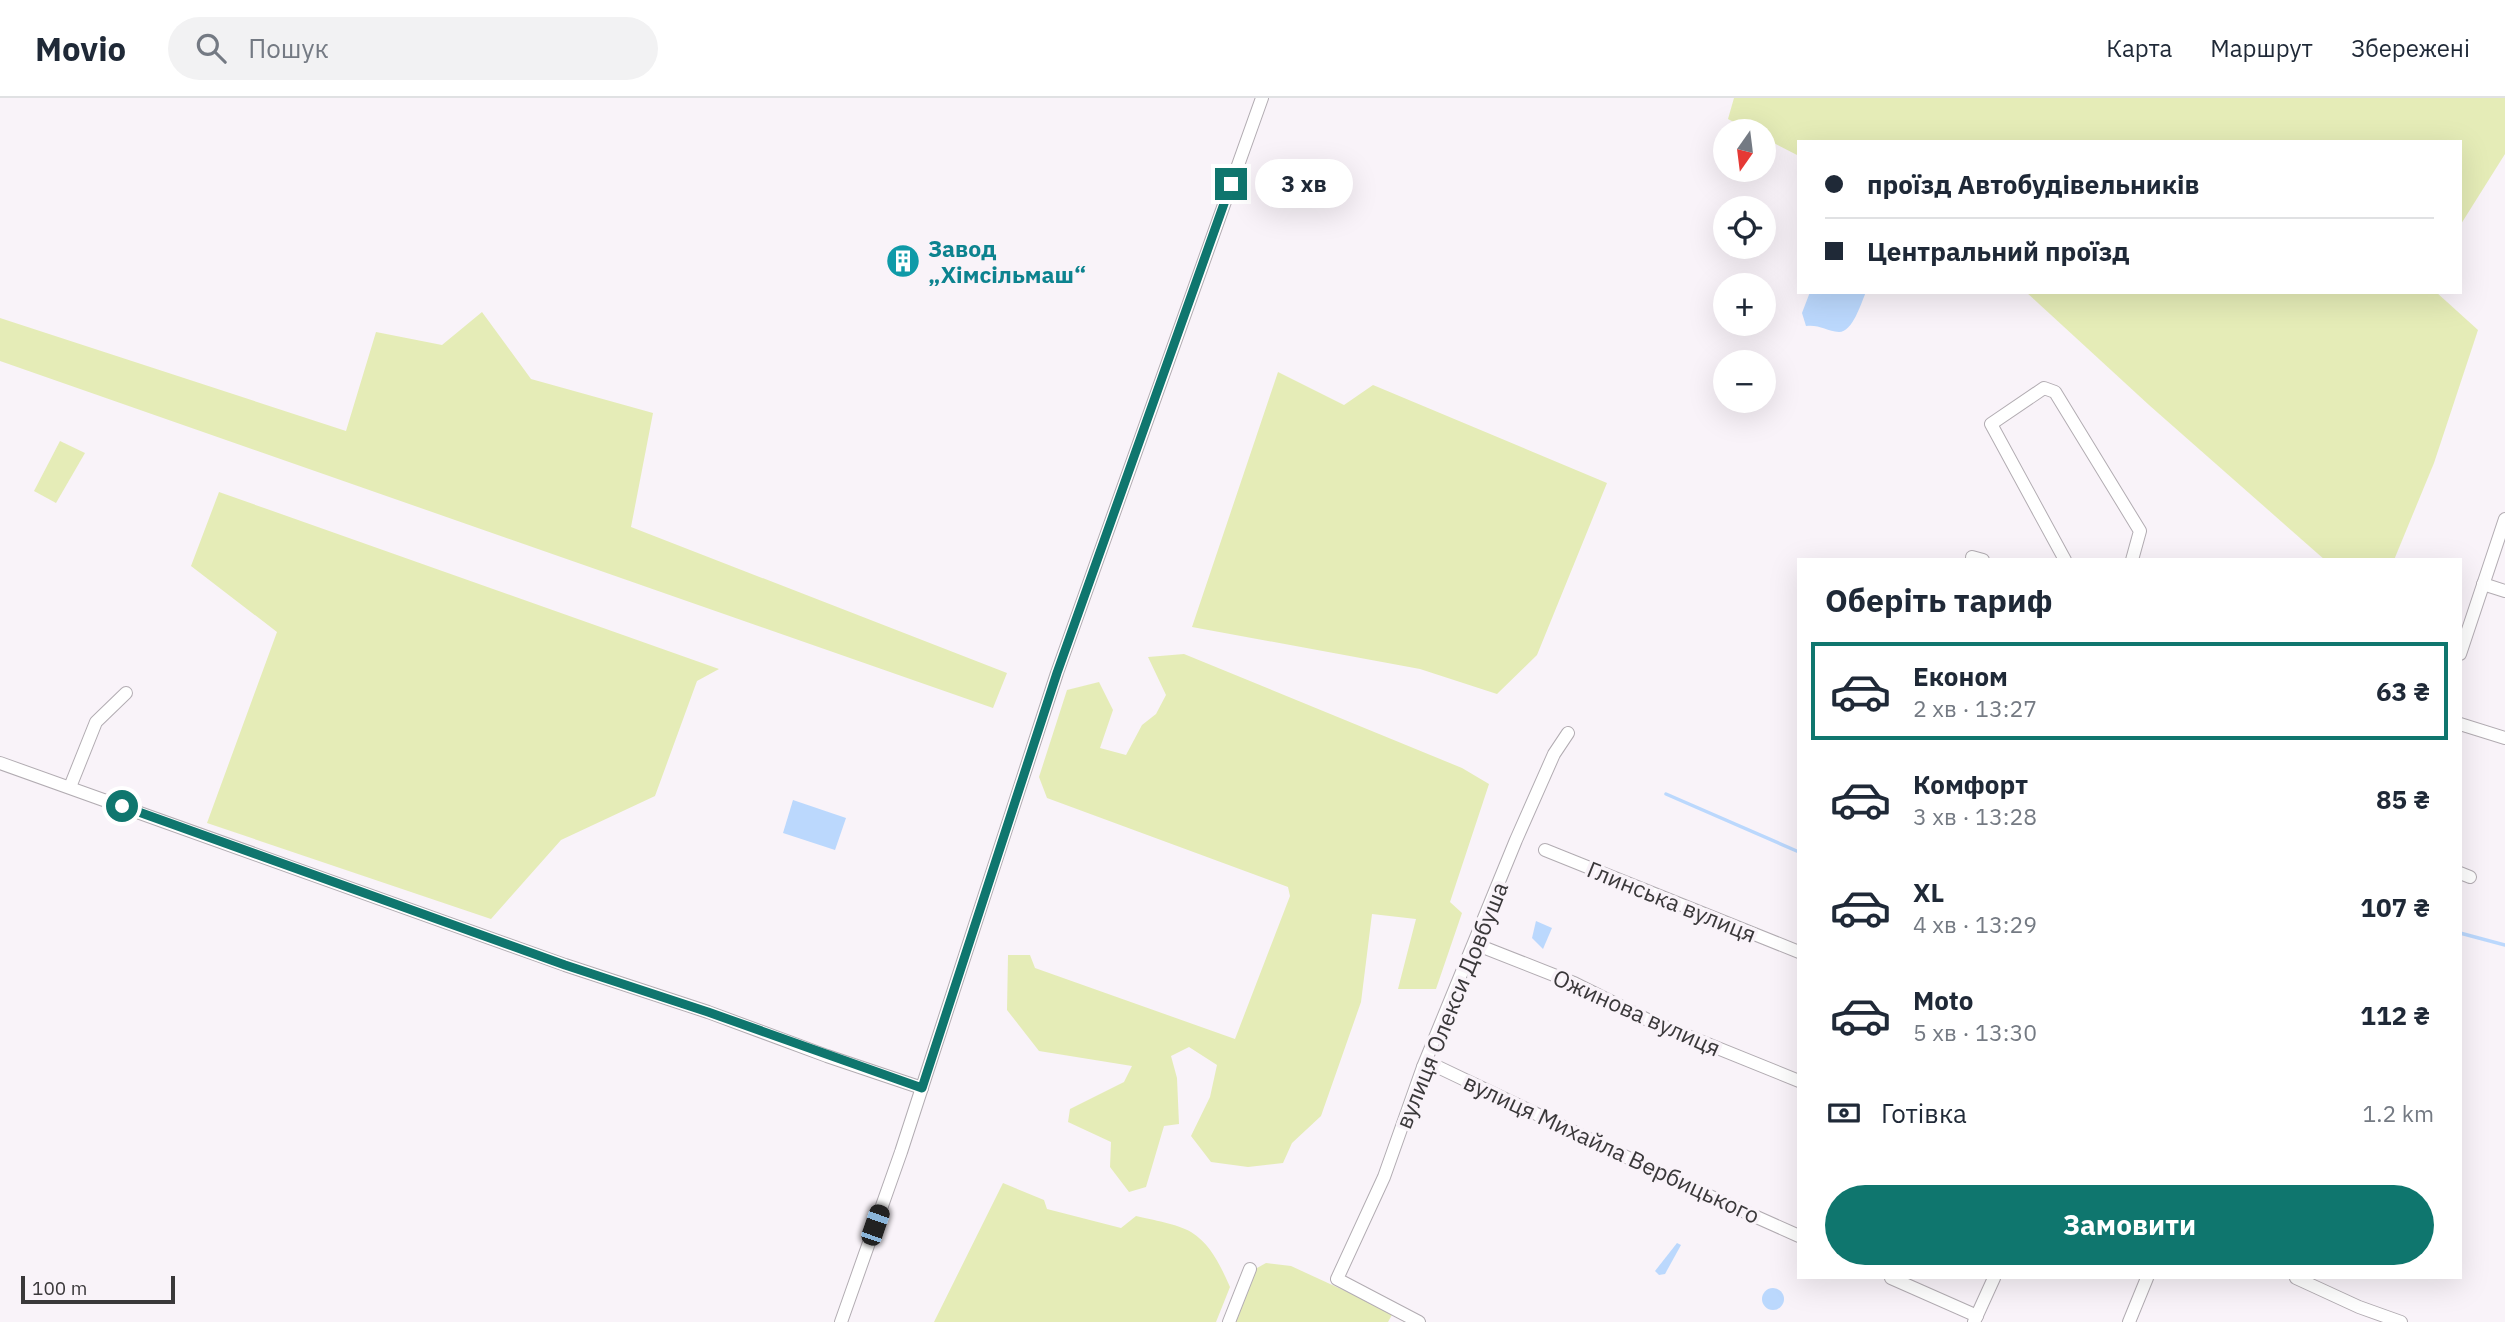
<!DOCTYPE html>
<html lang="uk">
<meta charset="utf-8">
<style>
body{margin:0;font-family:"IBM Plex Sans",sans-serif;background:#f2f2f3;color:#1f2937;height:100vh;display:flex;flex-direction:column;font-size:26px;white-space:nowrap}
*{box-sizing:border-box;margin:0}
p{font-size:23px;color:#747a83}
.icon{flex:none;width:38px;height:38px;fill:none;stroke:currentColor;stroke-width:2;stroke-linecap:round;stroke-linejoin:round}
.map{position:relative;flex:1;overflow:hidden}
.drawer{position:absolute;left:1797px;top:460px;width:665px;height:721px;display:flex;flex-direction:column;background:#fff;border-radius:0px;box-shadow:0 7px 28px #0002}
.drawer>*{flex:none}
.hud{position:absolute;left:1797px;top:42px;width:665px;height:154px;border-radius:0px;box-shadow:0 7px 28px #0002;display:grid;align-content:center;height:154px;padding:0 28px;background:#fff}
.needle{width:46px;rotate:194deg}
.tools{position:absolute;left:1713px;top:21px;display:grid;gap:14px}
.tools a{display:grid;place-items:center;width:63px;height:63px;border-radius:50%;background:#fff;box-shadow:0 7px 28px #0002;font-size:35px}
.scale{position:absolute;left:21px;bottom:18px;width:154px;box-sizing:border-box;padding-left:7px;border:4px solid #3a383a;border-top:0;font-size:19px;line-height:24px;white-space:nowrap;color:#3a383a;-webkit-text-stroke:5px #f9f3f9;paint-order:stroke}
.end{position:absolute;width:32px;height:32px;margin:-16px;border:9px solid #0f766e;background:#fff;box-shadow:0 0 0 4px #fff}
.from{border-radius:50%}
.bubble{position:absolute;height:49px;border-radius:24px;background:#fff;box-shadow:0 7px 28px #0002;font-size:23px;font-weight:700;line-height:49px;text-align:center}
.car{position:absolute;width:21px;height:42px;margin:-21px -10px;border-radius:9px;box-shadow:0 0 5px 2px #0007;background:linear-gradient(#222 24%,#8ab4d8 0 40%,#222 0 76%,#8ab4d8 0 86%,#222 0)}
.hud b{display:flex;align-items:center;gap:24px;height:66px;font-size:26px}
.hud b+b{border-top:2px solid #e0e1e3}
.hud i{width:18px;height:18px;background:#1f2937}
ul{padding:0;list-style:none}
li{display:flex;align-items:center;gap:21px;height:98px;margin:0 14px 10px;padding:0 14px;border:4px solid transparent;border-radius:0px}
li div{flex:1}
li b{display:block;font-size:26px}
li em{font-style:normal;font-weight:700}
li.current{border-color:#0f766e}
li>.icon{width:63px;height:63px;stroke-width:1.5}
h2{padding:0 28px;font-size:32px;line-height:84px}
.pay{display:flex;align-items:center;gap:18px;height:77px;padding:0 28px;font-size:26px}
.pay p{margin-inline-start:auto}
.primary-button{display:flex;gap:14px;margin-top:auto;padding:14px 28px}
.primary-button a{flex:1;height:80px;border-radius:42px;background:#0f766e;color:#fff;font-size:28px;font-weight:700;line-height:80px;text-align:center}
header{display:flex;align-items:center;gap:42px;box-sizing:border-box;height:98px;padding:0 35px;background:#fff;border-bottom:2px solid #e0e1e3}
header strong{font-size:33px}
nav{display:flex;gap:38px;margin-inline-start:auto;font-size:24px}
.search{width:490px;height:63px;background:#f2f2f3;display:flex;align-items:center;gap:18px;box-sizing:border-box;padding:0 24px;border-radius:38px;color:#747a83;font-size:26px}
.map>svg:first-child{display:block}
</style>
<header>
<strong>Movio</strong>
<div class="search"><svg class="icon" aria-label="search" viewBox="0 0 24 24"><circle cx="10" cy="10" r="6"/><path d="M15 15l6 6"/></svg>Пошук</div>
<nav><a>Карта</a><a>Маршрут</a><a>Збережені</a></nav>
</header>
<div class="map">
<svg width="2505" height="1224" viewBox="0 0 2505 1224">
<rect width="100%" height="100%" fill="#f9f3f9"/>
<g fill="#e5ecb7">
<polygon points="1734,0 2505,0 2505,56 2461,126 2460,44 1799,44 1799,58 1764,40 1764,33 1751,33 1728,21"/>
<polygon points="2026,194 2436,194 2478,232 2434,365 2394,462 2325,462 2149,307"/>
<polygon points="482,214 531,281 653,315 631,429 1007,575 993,610 0,263 0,220 346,333 376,234 442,247"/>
<polygon points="1278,274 1344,307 1373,287 1607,385 1537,557 1497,596 1420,571 1192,529"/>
<polygon points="60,343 85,355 56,405 34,393"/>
<polygon points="219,394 719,571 697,583 655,698 561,742 491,821 207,725 277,534 191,468"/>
<polygon points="1184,556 1462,670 1489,686 1450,804 1462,815 1436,891 1398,891 1416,821 1372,816 1361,904 1321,1018 1292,1045 1283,1065 1248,1069 1211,1064 1191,1038 1210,999 1217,967 1189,949 1171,958 1177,980 1179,1026 1164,1028 1146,1089 1129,1094 1110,1069 1111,1044 1068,1024 1070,1011 1124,984 1132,968 1039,953 1007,912 1008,857 1030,857 1035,870 1235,941 1290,798 1288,789 1047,700 1039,679 1067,592 1099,584 1113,612 1100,650 1126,657 1142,627 1156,616 1166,597 1148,559"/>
<path d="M1003 1085 1044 1102 1047 1111 1121 1130 1136 1118C1152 1122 1178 1126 1191 1134 1211 1146 1221 1169 1230 1189L1216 1224H934Z"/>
<polygon points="1266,1165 1291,1168 1393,1215 1388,1224 1236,1224 1257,1170"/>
</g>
<g fill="#bbd8fd">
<path d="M1810 194H1866C1861 205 1853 234 1839 234 1827 233 1818 226 1806 228L1802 215Z"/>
<polygon points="793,702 846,720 835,752 783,735"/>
<polygon points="1536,823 1552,830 1543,851 1532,840"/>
<polygon points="1677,1145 1681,1147 1665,1176 1659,1177 1655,1173"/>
<circle cx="1773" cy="1201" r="11"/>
</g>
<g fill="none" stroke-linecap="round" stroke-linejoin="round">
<g stroke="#bbd8fd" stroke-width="3.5">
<polyline points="1666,696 1799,754"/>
<polyline points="2460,835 2505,847"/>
</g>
<g stroke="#b2acb2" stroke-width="14">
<g id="street">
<polyline points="1972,459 1983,462"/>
<polyline points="2065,462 1991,326 2044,290 2055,294 2140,433 2132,462"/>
<polyline points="2483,486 2505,493"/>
<polyline points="2460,556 2505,421"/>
<polyline points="2460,626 2505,640"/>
<polyline points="0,665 565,867 708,914 827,958 922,990"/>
<polyline points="70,689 96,624 126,595"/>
<polyline points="1545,752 1799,854"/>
<polyline points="2460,775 2470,779"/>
<polyline points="1475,846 1574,885 1648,922 1799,983"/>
<polyline points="1423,969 1438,969 1687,1088 1799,1138"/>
<polyline points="1891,1180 1977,1218"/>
<polyline points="2296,1180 2359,1209 2401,1224"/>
<polyline points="841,1224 901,1054 1057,575 1262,0"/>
<polyline points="1229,1224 1250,1171"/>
<polyline points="1419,1224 1337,1181 1384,1079 1423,969 1516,742 1554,656 1568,635"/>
<polyline points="1974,1224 1994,1180"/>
<polyline points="2129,1224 2147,1180"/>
</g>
</g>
<use href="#street" stroke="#fff" stroke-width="12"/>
</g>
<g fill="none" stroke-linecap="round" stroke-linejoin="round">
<polyline stroke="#0f766e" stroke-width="9" points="122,708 565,867 708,914 922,990 1057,575 1231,86"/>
</g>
<defs>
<g id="building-disc" transform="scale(1.75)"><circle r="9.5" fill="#0f9aa8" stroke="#f9f3f9"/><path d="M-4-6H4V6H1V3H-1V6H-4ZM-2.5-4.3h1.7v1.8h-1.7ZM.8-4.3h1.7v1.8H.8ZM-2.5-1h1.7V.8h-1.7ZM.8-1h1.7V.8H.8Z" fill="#fff"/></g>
</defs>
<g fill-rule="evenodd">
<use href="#building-disc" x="903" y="163"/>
</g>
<g text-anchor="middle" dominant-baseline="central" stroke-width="7" stroke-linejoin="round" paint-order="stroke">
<g font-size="23" font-weight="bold" fill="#0d838f" stroke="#f9f3f9" text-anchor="start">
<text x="928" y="150">Завод<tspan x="928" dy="26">„Хімсільмаш“</tspan></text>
</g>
<g font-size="23" fill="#3a383a" stroke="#f9f3f9">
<text transform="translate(1672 803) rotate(22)">Глинська вулиця</text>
<text transform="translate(1451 907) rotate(-68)">вулиця Олекси Довбуша</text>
<text transform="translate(1637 914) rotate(24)">Ожинова вулиця</text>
<text transform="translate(1612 1050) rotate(25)">вулиця Михайла Вербицького</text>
</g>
</g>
</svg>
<div class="tools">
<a><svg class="needle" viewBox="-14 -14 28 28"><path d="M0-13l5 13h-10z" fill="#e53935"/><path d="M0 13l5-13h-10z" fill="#747a83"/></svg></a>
<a><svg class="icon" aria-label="locate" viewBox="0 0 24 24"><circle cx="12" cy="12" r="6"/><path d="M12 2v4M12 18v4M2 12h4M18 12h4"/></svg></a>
<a>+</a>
<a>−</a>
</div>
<div class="scale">100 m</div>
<i class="end from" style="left:122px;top:708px"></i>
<i class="end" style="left:1231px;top:86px"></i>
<div class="bubble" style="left:1255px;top:61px;width:98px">3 хв</div>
<i class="car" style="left:875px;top:1127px;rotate:19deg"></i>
<div class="hud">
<b><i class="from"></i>проїзд Автобудівельників</b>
<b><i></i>Центральний проїзд</b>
</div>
<section class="drawer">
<h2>Оберіть тариф</h2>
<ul>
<li class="current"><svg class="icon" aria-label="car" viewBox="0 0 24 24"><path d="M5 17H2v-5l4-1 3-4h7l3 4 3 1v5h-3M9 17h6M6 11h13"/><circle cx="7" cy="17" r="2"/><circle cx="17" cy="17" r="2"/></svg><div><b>Економ</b><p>2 хв · 13:27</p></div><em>63 ₴</em></li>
<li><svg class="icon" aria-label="car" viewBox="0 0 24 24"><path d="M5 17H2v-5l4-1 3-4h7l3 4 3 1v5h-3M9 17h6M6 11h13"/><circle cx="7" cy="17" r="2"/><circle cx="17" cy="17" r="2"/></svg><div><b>Комфорт</b><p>3 хв · 13:28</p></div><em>85 ₴</em></li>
<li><svg class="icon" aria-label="car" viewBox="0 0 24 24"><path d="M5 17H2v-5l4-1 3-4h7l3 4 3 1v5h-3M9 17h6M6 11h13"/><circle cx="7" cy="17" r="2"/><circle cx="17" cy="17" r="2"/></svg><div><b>XL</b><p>4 хв · 13:29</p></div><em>107 ₴</em></li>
<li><svg class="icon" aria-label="car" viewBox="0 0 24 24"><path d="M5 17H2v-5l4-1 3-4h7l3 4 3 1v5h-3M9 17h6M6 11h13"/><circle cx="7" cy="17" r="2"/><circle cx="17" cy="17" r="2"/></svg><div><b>Moto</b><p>5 хв · 13:30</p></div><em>112 ₴</em></li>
</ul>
<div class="pay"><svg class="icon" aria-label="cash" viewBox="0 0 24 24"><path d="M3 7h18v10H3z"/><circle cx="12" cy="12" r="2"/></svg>Готівка<p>1.2 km</p></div>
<div class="primary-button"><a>Замовити</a></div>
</section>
</div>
